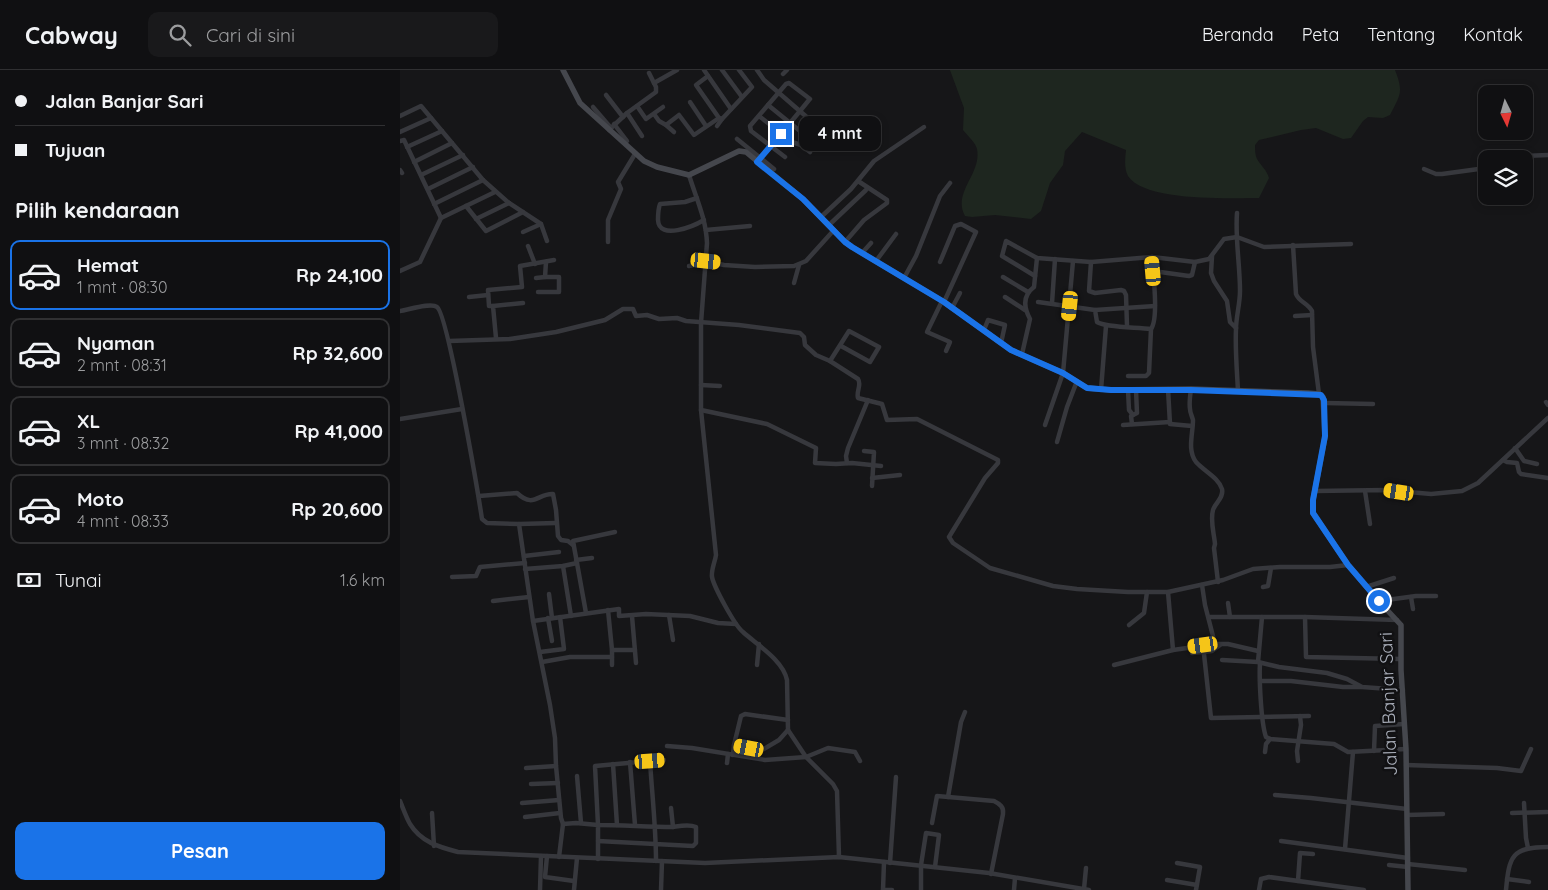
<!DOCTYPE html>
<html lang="id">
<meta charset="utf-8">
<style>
body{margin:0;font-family:Quicksand,sans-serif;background:#19191b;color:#f1f3f6;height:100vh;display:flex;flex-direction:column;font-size:19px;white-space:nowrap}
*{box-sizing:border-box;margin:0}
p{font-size:16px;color:#9c9d9f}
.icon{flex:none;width:28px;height:28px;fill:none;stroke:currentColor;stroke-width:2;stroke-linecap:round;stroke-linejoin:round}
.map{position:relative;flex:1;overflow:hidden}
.details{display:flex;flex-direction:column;background:#101012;width:400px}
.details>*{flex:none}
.hud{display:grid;align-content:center;height:110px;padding:0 15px;background:#101012}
.needle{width:32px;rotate:175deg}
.controls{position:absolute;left:1078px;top:15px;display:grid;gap:10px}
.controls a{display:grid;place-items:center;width:55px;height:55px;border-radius:10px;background:#101012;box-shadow:0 2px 8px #0003,0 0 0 1px #303032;font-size:25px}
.end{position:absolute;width:22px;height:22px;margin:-11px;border:6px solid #1a73e8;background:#fff;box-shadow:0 0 0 2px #fff}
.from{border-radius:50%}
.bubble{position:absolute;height:35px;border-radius:10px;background:#101012;box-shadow:0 2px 8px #0003,0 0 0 1px #303032;font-size:16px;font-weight:700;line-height:35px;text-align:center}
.car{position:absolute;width:15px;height:30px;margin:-15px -8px;border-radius:6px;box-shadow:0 0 4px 1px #0007;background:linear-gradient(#f5c518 24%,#345 0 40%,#f5c518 0 76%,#345 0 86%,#f5c518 0)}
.hud b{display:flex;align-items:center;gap:18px;height:48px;font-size:19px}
.hud b+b{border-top:1px solid #303032}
.hud i{width:12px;height:12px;background:#f1f3f6}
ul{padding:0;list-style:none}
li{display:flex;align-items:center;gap:15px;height:70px;margin:0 10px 8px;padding:0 5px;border:2px solid #303032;border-radius:10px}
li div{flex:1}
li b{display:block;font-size:19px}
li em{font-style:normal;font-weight:700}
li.selected{border-color:#1a73e8}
li>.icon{width:45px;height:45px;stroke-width:1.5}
h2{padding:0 15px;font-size:22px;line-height:60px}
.pay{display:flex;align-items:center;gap:12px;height:55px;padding:0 15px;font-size:19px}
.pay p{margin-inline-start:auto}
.primary-button{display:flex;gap:10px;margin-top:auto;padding:10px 15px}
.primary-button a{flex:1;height:58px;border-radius:10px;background:#1a73e8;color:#fff;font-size:20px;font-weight:700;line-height:58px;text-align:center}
header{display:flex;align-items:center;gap:30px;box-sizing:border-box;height:70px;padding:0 25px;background:#101012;border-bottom:1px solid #303032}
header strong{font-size:24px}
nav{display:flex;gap:28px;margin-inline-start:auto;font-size:18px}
.search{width:350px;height:45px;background:#19191b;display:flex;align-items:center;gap:12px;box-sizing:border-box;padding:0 18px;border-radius:10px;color:#9c9d9f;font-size:19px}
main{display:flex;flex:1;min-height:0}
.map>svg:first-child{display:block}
</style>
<header>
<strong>Cabway</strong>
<div class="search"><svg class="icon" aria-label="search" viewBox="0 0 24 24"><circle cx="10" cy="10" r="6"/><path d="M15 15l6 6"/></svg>Cari di sini</div>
<nav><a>Beranda</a><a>Peta</a><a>Tentang</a><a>Kontak</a></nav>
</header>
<main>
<section class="details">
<div class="hud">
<b><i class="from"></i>Jalan Banjar Sari</b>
<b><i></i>Tujuan</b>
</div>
<h2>Pilih kendaraan</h2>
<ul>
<li class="selected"><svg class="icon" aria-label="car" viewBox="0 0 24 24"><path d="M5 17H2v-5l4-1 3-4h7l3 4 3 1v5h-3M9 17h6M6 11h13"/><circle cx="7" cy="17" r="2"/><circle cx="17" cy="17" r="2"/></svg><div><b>Hemat</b><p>1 mnt · 08:30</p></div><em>Rp 24,100</em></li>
<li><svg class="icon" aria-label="car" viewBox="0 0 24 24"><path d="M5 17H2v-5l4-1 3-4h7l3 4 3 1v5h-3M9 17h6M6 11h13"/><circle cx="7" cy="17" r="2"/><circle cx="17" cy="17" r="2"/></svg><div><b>Nyaman</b><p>2 mnt · 08:31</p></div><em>Rp 32,600</em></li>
<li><svg class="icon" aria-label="car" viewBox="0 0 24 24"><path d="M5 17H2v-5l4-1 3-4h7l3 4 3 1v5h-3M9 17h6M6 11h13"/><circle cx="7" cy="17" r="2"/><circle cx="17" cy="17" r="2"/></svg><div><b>XL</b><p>3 mnt · 08:32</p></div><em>Rp 41,000</em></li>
<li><svg class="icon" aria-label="car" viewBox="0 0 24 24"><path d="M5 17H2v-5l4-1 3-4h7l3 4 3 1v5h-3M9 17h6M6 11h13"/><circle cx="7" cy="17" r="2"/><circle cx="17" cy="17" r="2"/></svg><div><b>Moto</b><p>4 mnt · 08:33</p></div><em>Rp 20,600</em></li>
</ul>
<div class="pay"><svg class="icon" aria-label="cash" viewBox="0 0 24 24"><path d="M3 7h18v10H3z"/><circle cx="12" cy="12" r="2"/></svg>Tunai<p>1.6 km</p></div>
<div class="primary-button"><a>Pesan</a></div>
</section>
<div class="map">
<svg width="1148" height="820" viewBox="0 0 1148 820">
<rect width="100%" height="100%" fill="#161618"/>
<path fill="#1e261f" d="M550 0H995C1004 23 1000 25 990 45L983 48 968 47 963 51 951 68 943 69 916 58 901 60 859 70 855 75C855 80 855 85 857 89 861 96 867 100 869 108L859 128C830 128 745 132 728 106 724 98 725 89 726 80L682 62 665 81 663 95 650 113 641 141 631 149 595 145 572 147 565 146C552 122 582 104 577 79 576 73 567 65 563 60L564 38Z"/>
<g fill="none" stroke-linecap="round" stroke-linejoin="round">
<g stroke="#37383d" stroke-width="4.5">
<polyline points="304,0 331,39"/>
<polyline points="322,0 342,27"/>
<polyline points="357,0 364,10 409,49"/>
<polyline points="249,3 254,13"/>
<polyline points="383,4 387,0"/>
<polyline points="308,6 296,15 319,48"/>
<polyline points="206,25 223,47"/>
<polyline points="290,32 306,56"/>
<polyline points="368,35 400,61"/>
<polyline points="237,36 246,49 263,37"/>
<polyline points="193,37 211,58"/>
<polyline points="227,43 242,66"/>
<polyline points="254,44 259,51 266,55 279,45 294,65 319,48 322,49 352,17 339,0"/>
<polyline points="0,46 21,36 83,110 109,133 141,154 147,171"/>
<polyline points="359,46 392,72 401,75 410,82"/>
<polyline points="214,54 227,71"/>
<polyline points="266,55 274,62"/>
<polyline points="317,56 322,49"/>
<polyline points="209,60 227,43 256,22 256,17 254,13 277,0"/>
<polyline points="0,62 31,48"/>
<polyline points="337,69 374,99"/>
<polyline points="0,71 4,70 41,148"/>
<polyline points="7,77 42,61"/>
<polyline points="1115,89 1124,86 1148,85"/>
<polyline points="14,92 52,73"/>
<path d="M357 92C375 71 392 51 409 30L410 29 389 13 386 14 350 56 351 61 385 87"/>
<polyline points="1024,99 1036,104 1042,104 1086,98"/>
<polyline points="0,100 2,103"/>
<polyline points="21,105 63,85"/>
<path d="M289 105C296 128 306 148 307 173L301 253V340L316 485C315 492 311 500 312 507 314 517 335 556 343 562 356 574 383 590 387 610L388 660 406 687 433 714 437 721 439 787"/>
<polyline points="28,119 73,97"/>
<path d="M297 128 285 132 260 134C258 139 258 144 258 150 259 171 294 156 304 150"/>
<polyline points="34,134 83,110"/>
<polyline points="66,136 86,161 123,142"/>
<path d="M837 143C835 168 840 195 840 221 840 234 836 247 836 259 835 280 837 301 838 321"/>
<polyline points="421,147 451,119 474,91 524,57"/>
<polyline points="76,149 109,133"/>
<polyline points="429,155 466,120"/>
<polyline points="306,160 350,156"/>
<polyline points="123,162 141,154"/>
<polyline points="208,172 208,150 221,119 218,112 235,84"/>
<polyline points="445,172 464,150 487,133 487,130 458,111"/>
<path d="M893 175 896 224C899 232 908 233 912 241L913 277 919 324"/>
<polyline points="128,176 135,194"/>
<polyline points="462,183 471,173"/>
<polyline points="812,186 811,203 814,211 827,231 830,252 836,258"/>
<polyline points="306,191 324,195 355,197 394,196 406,191 434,160"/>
<polyline points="476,191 496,164"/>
<polyline points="540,192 555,156 561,154 576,162 544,232"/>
<polyline points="691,192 689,221 695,223 721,220 724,221 726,225 727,256"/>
<polyline points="289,196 305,193"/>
<polyline points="0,201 20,192 41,148 95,122"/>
<polyline points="753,201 789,206 792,205 795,192"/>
<polyline points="635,206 602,186 606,171 637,188 691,192 752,187 795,192 809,189 824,169 837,167 864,177 951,174"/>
<polyline points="603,207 628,222"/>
<polyline points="136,208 145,207"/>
<polyline points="504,208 516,186 540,126 550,113"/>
<polyline points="394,213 399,195"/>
<polyline points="138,222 159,222 159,207 145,207 146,192"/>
<polyline points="69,227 88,225"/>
<polyline points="605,227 625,240"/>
<polyline points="542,231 527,262 550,272 546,281"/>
<path d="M638 232 695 240 697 252C707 258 737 257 751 259"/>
<polyline points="652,233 655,189"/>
<polyline points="93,236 89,236 88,220 122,217 120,196 154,190"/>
<polyline points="552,238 560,223"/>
<polyline points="695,240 755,236"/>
<path d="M0 241C8 240 31 232 37 237 48 245 78 423 82 449L87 453 119 454 133 551 150 635 155 668 156 696 161 748 163 754 176 753 198 755V789"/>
<polyline points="895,246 912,245"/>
<polyline points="584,260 588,250 605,255 601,273"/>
<polyline points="96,268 93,236 123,233"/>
<polyline points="49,271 110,269 156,262 205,250 223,239 233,239 236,246 247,245 259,249 277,248 286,251 339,255 400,263 404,267 405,275 416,285 430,291"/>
<path d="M441 276 470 292 479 277 449 261 430 291 458 309C462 315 456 321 458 328L482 334 487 350 517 349 598 390V393L585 408 549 467 553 473 590 498 653 516 677 519 728 522H768L823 510 853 499 880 497H930L948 495"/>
<path d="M622 284 630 249C624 238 622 226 634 217L637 188"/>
<path d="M728 306H746L749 303 751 259C759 248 753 203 752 187"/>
<polyline points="301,315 320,316"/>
<polyline points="768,319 770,354 792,356"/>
<path d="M791 319C790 326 789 333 790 339 790 343 792 346 793 350 793 364 787 380 796 392 804 401 819 408 822 419 824 428 815 433 813 440 810 451 814 463 815 474L814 478 818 512"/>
<polyline points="701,320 706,256"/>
<polyline points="728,320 729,340 733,345"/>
<polyline points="1146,332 1148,335"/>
<polyline points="925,333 973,334"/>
<polyline points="301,340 367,354 416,378 415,393 436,394 452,393 481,396"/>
<polyline points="0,349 62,339"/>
<polyline points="732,354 731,346 737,343 736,320"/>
<polyline points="645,355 663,303 673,191"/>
<polyline points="723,355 770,352"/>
<polyline points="657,372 667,337 677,311"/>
<polyline points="1115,378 1124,391 1137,394"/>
<polyline points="464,381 474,382 472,416"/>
<polyline points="1103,390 1107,392 1117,393 1119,402 1121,404 1148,408"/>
<polyline points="447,393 446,386 448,378 468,330"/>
<polyline points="472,408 500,405"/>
<polyline points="915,421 986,420 1031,424 1062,421 1078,413 1148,348"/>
<polyline points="965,421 970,454"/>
<path d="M79 426 117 423C134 439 138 423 153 424L156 440 158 466 161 470 168 471 173 475"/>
<polyline points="119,454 156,453"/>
<polyline points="124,486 159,482"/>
<polyline points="176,490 192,488"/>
<polyline points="163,496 171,546"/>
<polyline points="125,499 163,496 177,493"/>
<polyline points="52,507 76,506 80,497 125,493"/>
<polyline points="802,515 805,535 815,574"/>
<polyline points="863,517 868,516 871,498"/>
<polyline points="966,517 994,508"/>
<polyline points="768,522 773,580"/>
<polyline points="149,524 152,548"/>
<polyline points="1011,527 1013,539"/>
<polyline points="93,531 129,527"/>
<polyline points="979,531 1016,526 1036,526"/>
<polyline points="828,533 830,547"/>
<polyline points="208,540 212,580 212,595"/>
<polyline points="186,543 173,471 215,462"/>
<polyline points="269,545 273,570"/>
<polyline points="232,546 236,593"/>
<polyline points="809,547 905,547 997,550"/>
<polyline points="905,547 906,587 1001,589"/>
<polyline points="148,548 152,571"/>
<polyline points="133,551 219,539 219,546 246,544 290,546 318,553 336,554"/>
<polyline points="729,555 744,543 747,522"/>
<polyline points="803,575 811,648 909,646"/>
<polyline points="212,580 235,580"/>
<polyline points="140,582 164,579 160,547"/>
<polyline points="792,583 812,581 820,575"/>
<polyline points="822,590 858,592 879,597 927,603 947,609 962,617 1003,620"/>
<polyline points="142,592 170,587 212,587"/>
<polyline points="858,592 862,547"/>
<path d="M860 593C859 608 861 653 866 667L870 669 934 674 948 682 1006 679"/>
<polyline points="357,595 359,574"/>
<polyline points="714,595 773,580 815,574 828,574 858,581"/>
<polyline points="860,611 891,611 943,617 961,617"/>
<polyline points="334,675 341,646 345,644 388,650"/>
<polyline points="267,676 292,678 365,690 406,687 428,678 455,682 460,691"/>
<polyline points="974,681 975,656 1004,654"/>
<polyline points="865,682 866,674 870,669"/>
<polyline points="333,685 334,675 362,680 379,670 388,660"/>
<polyline points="250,691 264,690"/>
<polyline points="898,691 897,681 901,655 900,646"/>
<polyline points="230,692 235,755"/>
<polyline points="327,693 328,684"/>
<polyline points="213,694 217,755"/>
<polyline points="1006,695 1097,698 1121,701 1131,679"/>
<polyline points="126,698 156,696"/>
<polyline points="177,706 181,753"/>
<polyline points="131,714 158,713"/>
<polyline points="875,725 911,728 1007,739"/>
<polyline points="548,727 561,652 565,642"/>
<path d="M0 731C3 738 6 747 10 754 21 772 39 777 58 782L305 793 439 787 589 803 689 820"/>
<polyline points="122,733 159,730"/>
<polyline points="1124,733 1126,768 1128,778"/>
<polyline points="271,738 273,757"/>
<polyline points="32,743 34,776"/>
<polyline points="1112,743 1147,742"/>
<polyline points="1007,745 1043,744"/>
<polyline points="125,747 160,743"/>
<path d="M532 753 537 726 594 731C600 734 604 737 603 744L591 804"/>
<path d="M198 771 293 776 296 773V757C289 754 280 756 273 757 248 757 223 755 198 755L195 696 250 691C252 724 256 758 256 791"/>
<polyline points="881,771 1008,788"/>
<polyline points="945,779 953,682"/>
<polyline points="147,786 145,807 174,811"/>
<polyline points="159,787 163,754"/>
<polyline points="490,793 496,707"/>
<polyline points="777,793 800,797 796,820"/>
<polyline points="1008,794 1065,800"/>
<polyline points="989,795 1008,797"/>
<polyline points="1107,809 1129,812"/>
<polyline points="767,810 797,815"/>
<polyline points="898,811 900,783 913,784"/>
<polyline points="684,819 686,798"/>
<polyline points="140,820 141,786"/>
<polyline points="174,820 177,788"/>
<polyline points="261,820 262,791"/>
<polyline points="483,820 484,792"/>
<polyline points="483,820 492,820"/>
<polyline points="521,820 521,795 526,763 539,765 535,797"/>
<polyline points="614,820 615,808"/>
<polyline points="859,820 861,809 869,807 964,820"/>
<path d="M1106 820C1109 786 1112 777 1148 777"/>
</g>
<polyline stroke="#45474d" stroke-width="5.5" points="163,0 180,33 244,91 257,97 289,105 339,81 346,82 403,129 445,172 452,177 544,232 611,280 663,303 687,318 711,320 791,319 908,323 919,324 923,327 925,367 913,430 913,443 948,495 975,527 1001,555 1001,600 1006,679 1008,820"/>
</g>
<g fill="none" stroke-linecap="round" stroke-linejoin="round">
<polyline stroke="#1a73e8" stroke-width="6" points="381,64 357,92 403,129 445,172 452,177 544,232 611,280 663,303 687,318 711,320 791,320 921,325 924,330 925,366 913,430 913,443 948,495 979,531"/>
</g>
<g text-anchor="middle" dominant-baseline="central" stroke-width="5" stroke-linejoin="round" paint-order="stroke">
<g font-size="18" fill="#a8adb8" stroke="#111113">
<text transform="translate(988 634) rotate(-92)">Jalan Banjar Sari</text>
</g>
</g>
</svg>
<div class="controls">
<a><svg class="needle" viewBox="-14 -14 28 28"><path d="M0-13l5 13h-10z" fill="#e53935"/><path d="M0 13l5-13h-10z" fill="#9c9d9f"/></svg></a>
<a><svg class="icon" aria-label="layers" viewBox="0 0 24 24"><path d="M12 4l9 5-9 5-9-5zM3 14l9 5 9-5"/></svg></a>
</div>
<i class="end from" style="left:979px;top:531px"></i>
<i class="end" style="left:381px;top:64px"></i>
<div class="bubble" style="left:399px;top:46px;width:82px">4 mnt</div>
<i class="car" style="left:306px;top:191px;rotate:96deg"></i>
<i class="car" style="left:753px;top:201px;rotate:355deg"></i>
<i class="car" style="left:670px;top:236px;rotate:186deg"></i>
<i class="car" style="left:999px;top:422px;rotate:279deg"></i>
<i class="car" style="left:803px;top:575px;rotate:262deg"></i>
<i class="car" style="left:349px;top:678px;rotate:281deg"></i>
<i class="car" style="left:250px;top:691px;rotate:86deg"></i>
</div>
</main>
